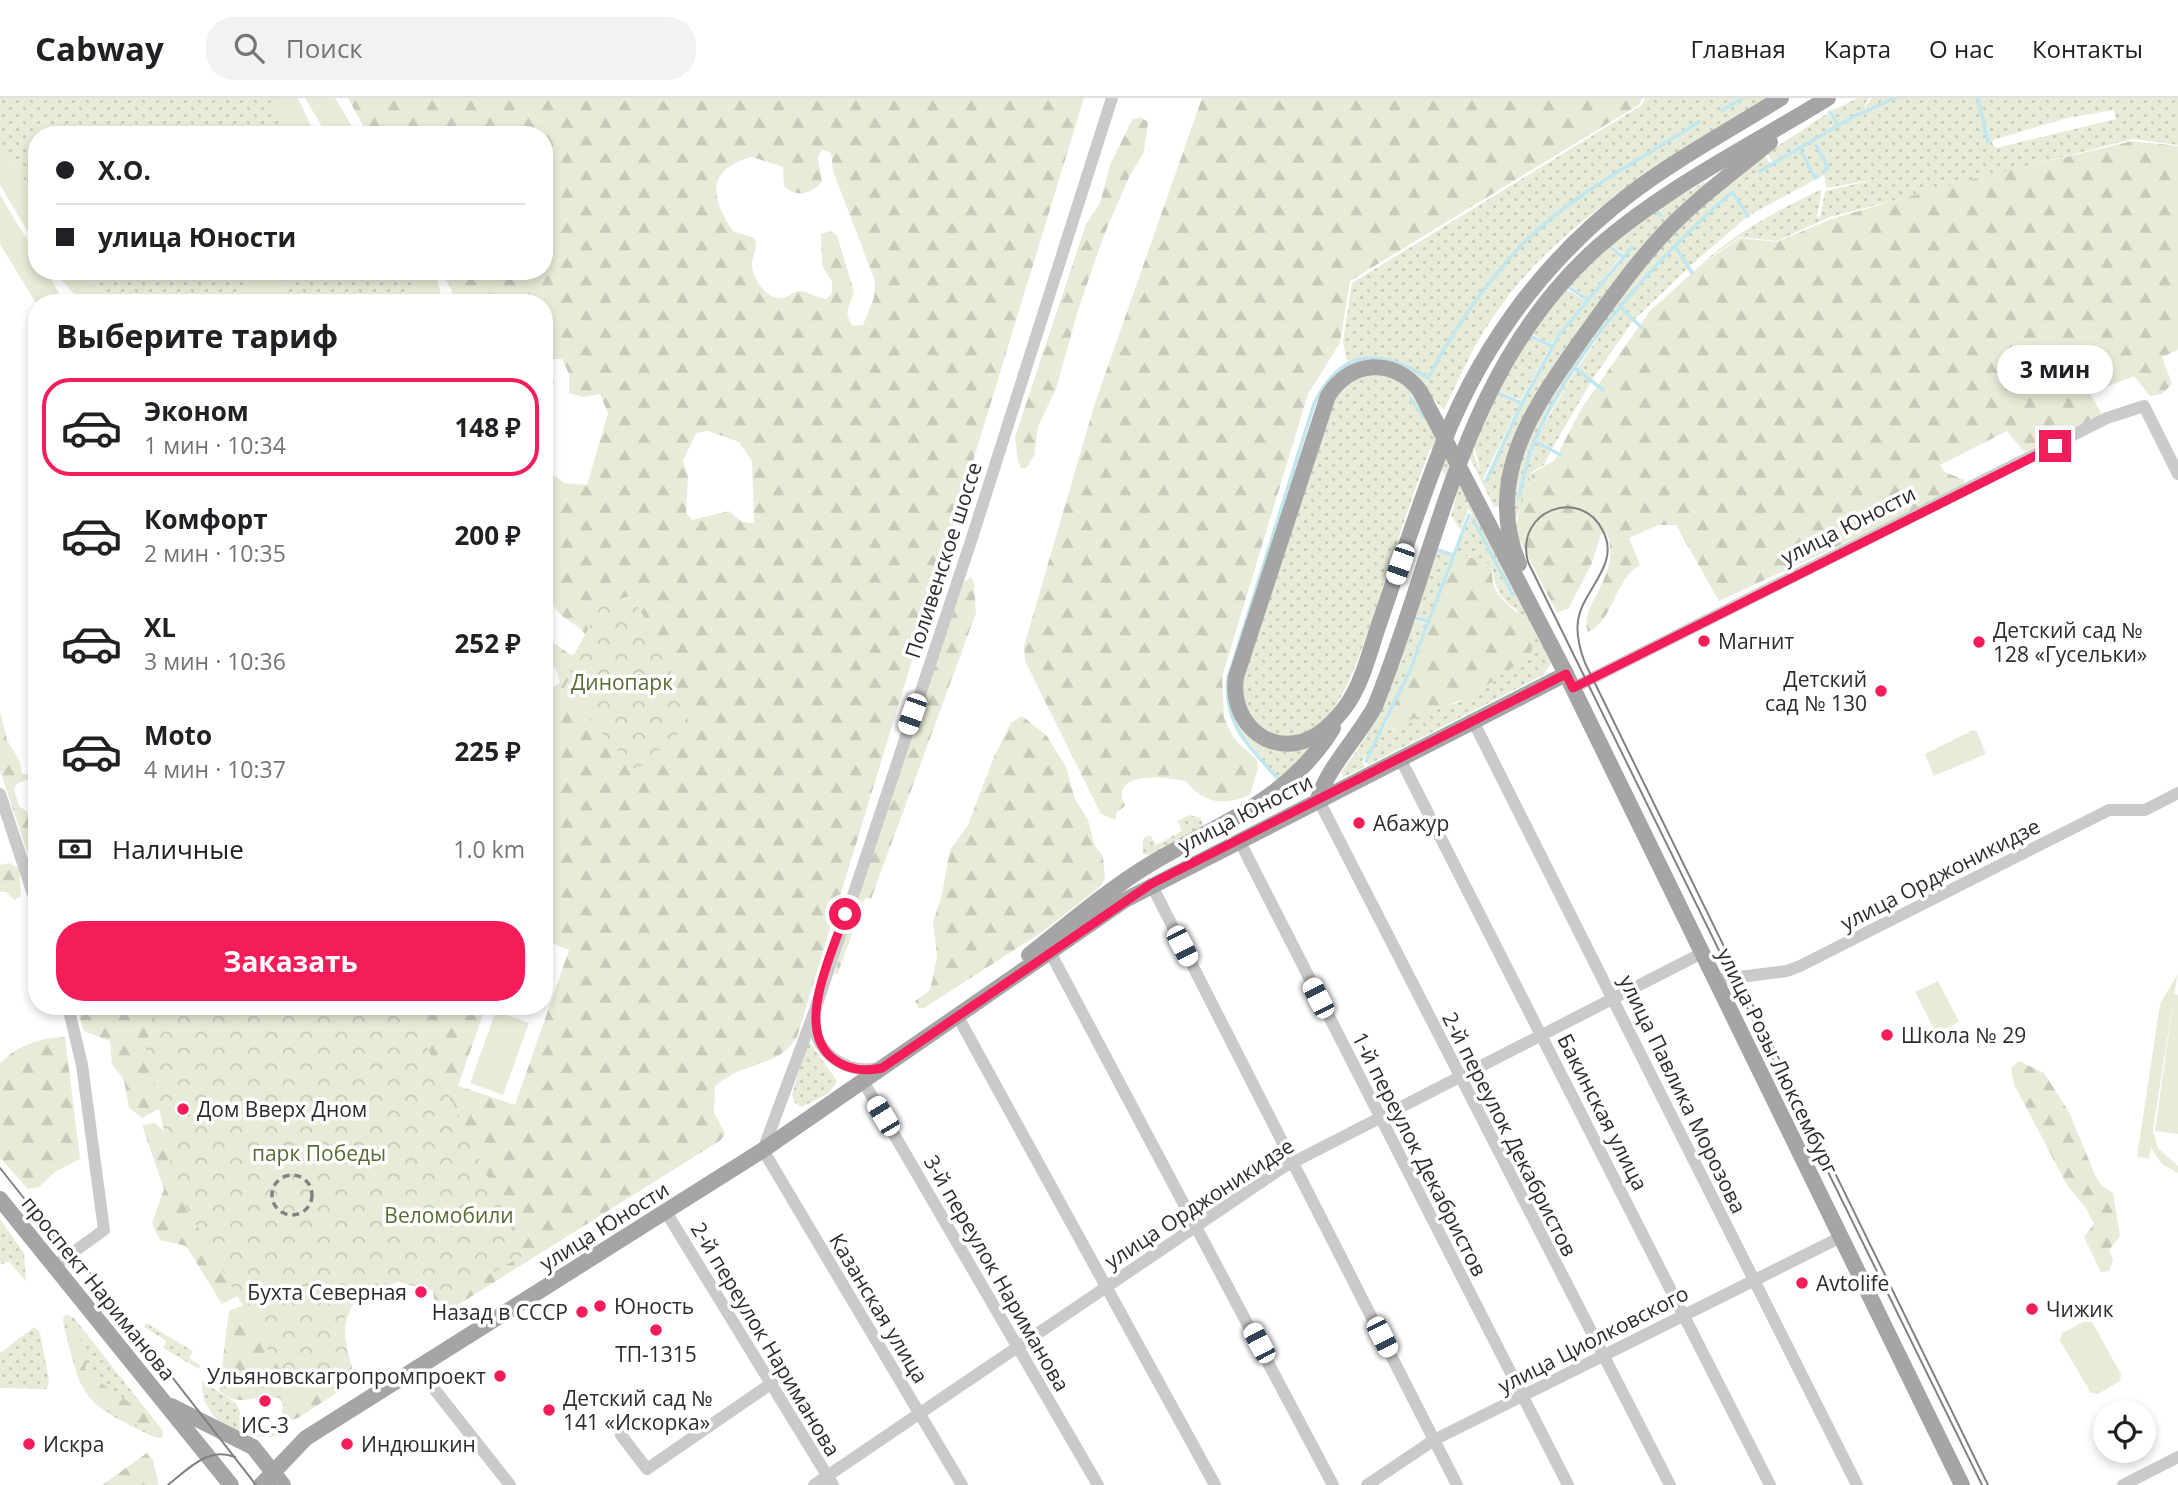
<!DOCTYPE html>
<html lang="ru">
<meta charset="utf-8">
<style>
body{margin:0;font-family:"Open Sans",sans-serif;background:#f2f2f2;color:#202124;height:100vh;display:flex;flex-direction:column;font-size:26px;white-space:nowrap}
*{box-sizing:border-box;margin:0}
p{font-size:23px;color:#757577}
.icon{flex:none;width:38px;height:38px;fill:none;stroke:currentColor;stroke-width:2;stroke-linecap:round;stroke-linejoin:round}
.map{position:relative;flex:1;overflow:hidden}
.drawer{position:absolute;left:28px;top:196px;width:525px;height:721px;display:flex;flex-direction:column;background:#fff;border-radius:28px;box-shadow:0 4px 10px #0003}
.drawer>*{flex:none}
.banner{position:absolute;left:28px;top:28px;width:525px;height:154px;border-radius:28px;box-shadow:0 4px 10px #0003;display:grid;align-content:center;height:154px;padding:0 28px;background:#fff}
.fabs{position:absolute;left:2093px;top:1302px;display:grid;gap:14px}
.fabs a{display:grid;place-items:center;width:63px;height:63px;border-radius:50%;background:#fff;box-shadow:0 4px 10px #0003;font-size:35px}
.end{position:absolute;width:32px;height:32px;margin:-16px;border:9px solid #f51d59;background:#fff;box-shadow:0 0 0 4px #fff}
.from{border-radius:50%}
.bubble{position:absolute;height:49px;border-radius:24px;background:#fff;box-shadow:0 4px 10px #0003;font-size:23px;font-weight:700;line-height:49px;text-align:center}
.car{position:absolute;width:21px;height:42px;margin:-21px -10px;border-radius:9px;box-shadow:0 0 5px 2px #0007;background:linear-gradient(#fff 24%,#345 0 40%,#fff 0 76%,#345 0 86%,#fff 0)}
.banner b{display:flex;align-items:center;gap:24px;height:66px;font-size:26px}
.banner b+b{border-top:2px solid #e0e0e0}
.banner i{width:18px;height:18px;background:#202124}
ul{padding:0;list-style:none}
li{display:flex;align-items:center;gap:21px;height:98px;margin:0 14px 10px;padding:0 14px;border:4px solid transparent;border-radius:28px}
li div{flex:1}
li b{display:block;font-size:26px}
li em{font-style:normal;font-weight:700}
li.on{border-color:#f51d59}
li>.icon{width:63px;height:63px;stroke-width:1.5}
h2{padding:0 28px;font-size:32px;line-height:84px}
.pay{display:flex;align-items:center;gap:18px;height:77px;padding:0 28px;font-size:26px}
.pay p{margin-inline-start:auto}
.cta{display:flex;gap:14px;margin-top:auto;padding:14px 28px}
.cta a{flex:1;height:80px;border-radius:28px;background:#f51d59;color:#fff;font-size:28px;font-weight:700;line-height:80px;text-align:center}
header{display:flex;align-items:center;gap:42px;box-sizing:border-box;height:98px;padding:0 35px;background:#fff;border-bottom:2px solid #e0e0e0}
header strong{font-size:33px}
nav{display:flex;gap:38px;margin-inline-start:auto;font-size:24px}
.search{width:490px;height:63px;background:#f2f2f2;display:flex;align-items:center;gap:18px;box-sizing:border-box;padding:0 24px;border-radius:28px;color:#757577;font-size:26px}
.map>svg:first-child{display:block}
</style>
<header>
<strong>Cabway</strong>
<div class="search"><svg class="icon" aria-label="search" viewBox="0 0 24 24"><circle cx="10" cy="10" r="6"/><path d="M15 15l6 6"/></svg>Поиск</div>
<nav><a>Главная</a><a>Карта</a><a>О нас</a><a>Контакты</a></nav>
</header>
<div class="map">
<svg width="2178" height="1387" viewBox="0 0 2178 1387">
<defs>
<pattern id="grass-dots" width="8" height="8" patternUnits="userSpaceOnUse" patternTransform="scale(1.75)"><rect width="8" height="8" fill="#e7ecd8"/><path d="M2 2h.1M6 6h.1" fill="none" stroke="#c6cbba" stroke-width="1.8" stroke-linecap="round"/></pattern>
<pattern id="forest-firs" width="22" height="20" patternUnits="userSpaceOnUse" patternTransform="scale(1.75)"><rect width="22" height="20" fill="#e7ecd8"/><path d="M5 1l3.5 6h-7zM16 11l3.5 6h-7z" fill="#c6cbba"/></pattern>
<pattern id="park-crowns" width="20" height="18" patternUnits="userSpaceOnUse" patternTransform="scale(1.75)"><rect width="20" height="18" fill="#e7ecd8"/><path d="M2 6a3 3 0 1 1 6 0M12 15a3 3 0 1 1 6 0" fill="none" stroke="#c6cbba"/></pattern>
</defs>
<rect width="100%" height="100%" fill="#fff"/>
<g fill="url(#grass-dots)" fill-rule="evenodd">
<polygon points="0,0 270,0 289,37 37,37 37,104 0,42"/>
<path d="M1645 0H1769C1669 64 1557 121 1491 222 1472 251 1458 282 1444 312L1406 273 1339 277 1236 569 1239 625 1311 648 1282 681 1278 680 1233 624 1228 592 1316 308 1331 281 1348 267 1343 244 1352 185 1642 7Z"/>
<path d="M1858 0H1869L1865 6 1867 25 1866 7 1872 0H2178V47L2133 41 1830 119 1777 143 1740 139 1701 166C1742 131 1774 114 1822 91L1817 118 1820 119 1825 93 1878 81 1826 90 1824 77 1748 118 1732 91 1660 161 1595 240 1591 237 1623 191 1693 114 1764 57 1770 65 1772 63 1767 55 1828 15 1836 27 1839 26 1831 13ZM2113 12 2116 21 1996 50 1992 45 1993 42 2067 20Z"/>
<polygon points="1704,84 1706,86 1567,252 1500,408 1494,409 1468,356 1471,348 1482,378 1473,344 1495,295 1520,305 1483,381 1486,384 1523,305 1560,237 1633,148 1623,156 1612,147 1655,114 1661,118 1663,116 1658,111"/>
<polygon points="1731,96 1747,119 1689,169 1675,148"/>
<polygon points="1609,149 1621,158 1588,200 1570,187"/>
<polygon points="1675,150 1688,170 1634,222 1620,208"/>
<polygon points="83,173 267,173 243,195 226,205 123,205 103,193"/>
<polygon points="301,173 408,173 418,205 273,205"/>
<polygon points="1566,191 1586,203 1551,246 1530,235"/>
<polygon points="1619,209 1633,223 1592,282 1577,271"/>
<polygon points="1528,239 1550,249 1521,302 1496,292"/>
<polygon points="1589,240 1593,243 1534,341 1518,399 1535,344 1551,353 1544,367 1532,374 1526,397 1515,422 1514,377 1537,318"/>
<polygon points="1576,272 1591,284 1552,351 1535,342"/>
<path d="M1380 273 1412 290 1551 565 1543 577 1368 667 1366 664 1371 652 1362 663 1365 669 1344 679 1341 674C1378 628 1397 578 1414 522L1427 526 1379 640 1387 625 1392 632C1402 631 1403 625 1411 621 1422 616 1446 607 1458 605L1530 557 1517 512C1502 503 1494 489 1493 472L1470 458H1457L1450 466 1472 416 1468 410 1461 432 1451 418 1456 400 1431 349C1411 400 1393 456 1376 510 1363 546 1352 586 1329 617 1307 646 1269 646 1248 617 1243 610 1243 595 1241 586L1331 304 1347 282Z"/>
<polygon points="1435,453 1451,458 1428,523 1415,517"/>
<polygon points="1189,717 1201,720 1203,729 1150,758 1143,756 1143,741 1150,737 1156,747 1182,733 1177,723"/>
<polygon points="808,942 837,983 829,995 802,1009 795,1005 792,997"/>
<polygon points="0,1121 24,1155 26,1184 9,1163 0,1167"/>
<path d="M66 1216 74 1220 163 1333 162 1340 154 1339C83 1304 84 1306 64 1229L63 1221Z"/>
<polygon points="146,1225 193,1253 189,1260 201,1268 199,1271 163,1250 167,1243 144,1229"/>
<polygon points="34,1229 40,1234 49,1283 47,1291 0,1290 0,1255"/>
<path d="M202 1283 236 1305 243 1321 279 1338C243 1344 200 1324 202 1283Z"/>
</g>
<g fill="url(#forest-firs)" fill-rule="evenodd">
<path d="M348 0H1084L797 939C784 960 767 963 745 971 734 974 724 982 715 988L714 1015 725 1035 721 1042 456 1208H445L434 1201 432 1183 365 1037 409 908H486L458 988 515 1007 569 852 544 842V596L560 584 556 571 544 562V547L550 542 569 556 580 558 587 539C579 525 565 524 556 511 551 504 552 501 544 497V325L548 324 551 375 564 385 587 387 608 315 600 296 582 299 569 295V276L562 261H551L545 268 555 284 547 292 544 291V205H452V193L441 173H544V37H368ZM822 51 831 55 833 73 875 183 874 200 863 227 853 228C842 212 850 210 854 194L837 137 830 133 821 136 822 167 832 184V196L826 201C817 200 808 193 799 193 793 194 789 198 784 200 768 203 752 181 752 167 752 156 759 151 754 140L733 133C711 101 705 71 752 59L783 69 784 88C796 100 811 96 822 84L818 60ZM708 333 739 344 752 363 754 425 742 424 729 413 692 422 686 415 688 377 683 363 696 335Z"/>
<path d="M1202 0H1643L1640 6 1350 183 1340 245 1308 296 1222 579 1224 620 1234 641 1257 662 1258 670 1250 697C1224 708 1204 706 1186 683 1172 681 1121 671 1122 698 1122 701 1124 705 1125 708L1117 714 1115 722 1101 716 1025 563 1024 548 1095 305Z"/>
<polygon points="1140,19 1148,24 1144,54 1129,79 1104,137 1078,212 1056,291 1038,328 1034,358 1026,370 1021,370 1018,364 1015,339 1086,126 1100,105 1110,67 1132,22"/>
<path d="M2132 43 2178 48V252L2162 259 2172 286 2162 296 2150 298 2134 278 2090 295 2104 320 2024 354 2007 333 1940 367 1945 374 1964 382V390L1719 503 1676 427H1658L1629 440 1640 467C1614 481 1614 523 1588 534 1577 509 1623 477 1607 436H1601L1592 465 1569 510 1557 515 1516 435C1515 421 1527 389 1533 375L1555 362 1581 311 1650 213 1701 167 1740 140 1777 144 1831 121 1949 87Z"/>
<path d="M1464 457 1490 466C1494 474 1491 481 1494 488 1504 514 1544 521 1530 557L1472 598 1410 622 1400 631H1388L1387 625 1430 525 1450 466 1457 458Z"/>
<polygon points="971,479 974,485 976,515 871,801 865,800 838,875 834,877 878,731 964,484"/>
<path d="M0 613 7 642 20 664 22 676 34 677 33 680 18 685 14 691 19 708C43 723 37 738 37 764L31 762 27 754 0 672Z"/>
<polygon points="1022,618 1047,638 1066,669 1075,701 1088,722 1094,746 1103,759 1105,781 1100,789 1042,834 924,910 918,910 915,903 929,893 932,884 937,857 933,823 941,801 950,752 968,727 994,659 1011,625"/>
<polygon points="9,765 19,770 21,798 14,802 6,794 0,794 0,767"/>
<polygon points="76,908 184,908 164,1008 142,1020 129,1010 124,982 112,966 110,943 84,933"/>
<path d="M65 939 80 1061 55 1074 39 1089 28 1091 0 1060V966C13 949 44 938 65 939Z"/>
<polygon points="2019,963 2044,975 2069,1014 2095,1077 2101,1087 2113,1095 2120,1138 2109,1152 2113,1163 2109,1173 2101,1174 2084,1139 2094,1126 2086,1110 2068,1089 2014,986 2011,970"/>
<polygon points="155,1025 171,1040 241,1196 222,1206 186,1148 160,1142 152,1125 164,1091 142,1027"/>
<path d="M360 1196C337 1228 345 1241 354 1276L347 1288 298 1320 291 1322 282 1315 283 1305 279 1300C256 1296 237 1311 219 1292L229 1213 246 1206 328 1224Z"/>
<path d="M67 1225 79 1231 82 1250 88 1259 85 1270 89 1276C113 1296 142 1308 161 1333L159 1338 95 1306 78 1280Z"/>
<polygon points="147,1355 153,1362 159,1387 102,1387"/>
</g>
<g fill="url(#park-crowns)">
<path d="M631 497C656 538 677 579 689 626L636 673 563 591 572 575 567 569 601 508Z"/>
<polygon points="155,908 408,908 524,1157 456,1195 433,1193 399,1184 355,1200 346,1214 342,1231 348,1259 292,1293 177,1093 146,950"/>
</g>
<g fill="#e7ecd8">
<polygon points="270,0 298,0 315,37 289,37"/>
<polygon points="305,0 335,0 357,37 327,37"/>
<polygon points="0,42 37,104 37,149 0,87"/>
<polygon points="0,97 37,158 37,173 46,173 65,205 37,207 0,146"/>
<polygon points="54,173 83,173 103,193 123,205 82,205"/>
<polygon points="267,173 301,173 273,205 226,205 243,195"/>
<polygon points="408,173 435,173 443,205 418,205"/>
<polygon points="1973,632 1977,634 1986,656 1934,678 1925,656"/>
<polygon points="2178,876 2174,896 2178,897 2178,1036 2155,1033 2174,898 2153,1032 2158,1050 2178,1068 2178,1075 2162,1066 2151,1050 2149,1061 2137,1059 2160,906"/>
<polygon points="1938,883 1959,924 1936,935 1915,894"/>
<polygon points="496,913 529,925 503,997 470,985"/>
<polygon points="2083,1224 2092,1224 2121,1276 2120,1283 2098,1296 2091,1295 2060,1243 2062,1235"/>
</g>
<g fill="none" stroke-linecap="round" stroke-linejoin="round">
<g stroke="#c2e6ee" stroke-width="3.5">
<polyline points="1978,0 1988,44"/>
<polyline points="1722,12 1743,0"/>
<polyline points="1830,14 1838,27"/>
<polyline points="1816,47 1828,70 1824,73"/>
<polyline points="1802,55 1815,80 1818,78"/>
<polyline points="1760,73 1855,18 1895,0"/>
<polyline points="1656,112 1661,117"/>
<polyline points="1675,148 1692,175"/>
<polyline points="1611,149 1623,159"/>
<polyline points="1570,190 1588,202"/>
<polyline points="1620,209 1641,229"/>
<polyline points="1530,238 1552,248"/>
<polyline points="1576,271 1603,292"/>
<polyline points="1496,294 1522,305"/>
<polyline points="1411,301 1425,320"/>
<polyline points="1534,343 1561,357"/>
<polyline points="1486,383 1522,305 1559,237 1632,149"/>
<path d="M1519 399C1524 380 1527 359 1535 342 1572 253 1660 157 1732 94L1748 118"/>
<polyline points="1474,423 1513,497"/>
<polyline points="1434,451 1453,457"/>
<polyline points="1413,519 1429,524"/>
<polyline points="1366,663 1410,572 1469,417"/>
<path d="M1277 680C1249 647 1223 627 1228 580L1314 306C1341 250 1379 250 1428 280 1452 235 1482 190 1516 153 1563 101 1640 62 1699 24"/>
</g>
<g stroke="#cacaca" stroke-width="12">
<polyline points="1573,590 2107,320 2144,308 2178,376"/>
<polyline points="1473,623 1857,1387"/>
<polyline points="1400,660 1770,1387"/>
<polyline points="0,696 37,808"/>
<polyline points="1318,701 1670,1387"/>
<polyline points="1239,742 1568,1387"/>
<polyline points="1151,786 1457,1387"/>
<polyline points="1050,854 1333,1387"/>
<polyline points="1716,882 1787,873 1800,868 2109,712 2145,712 2178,695"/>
<polyline points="957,917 1215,1387"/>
<path d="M814 919C813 955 846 977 880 970"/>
<polyline points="863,983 1098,1387"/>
<polyline points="666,1114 833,1387"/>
<polyline points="54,1168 104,1132 82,967 68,908"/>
<polyline points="416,1268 510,1387"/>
<polyline points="621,1337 647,1371 772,1285"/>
<polyline points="814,1387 1282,1070 1702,855"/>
<polyline points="962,1387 763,1052 815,912 971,443 1112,0"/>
<polyline points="1367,1387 1434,1342 1841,1139"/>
<polyline points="2123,1387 2178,1359"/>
</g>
<g stroke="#a5a5a5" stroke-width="16">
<path d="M1781 0C1730 32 1676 61 1629 97 1539 166 1474 258 1436 364 1415 419 1397 474 1378 529 1369 556 1361 590 1343 612 1331 627 1316 642 1296 645 1257 651 1230 615 1236 579L1328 298C1350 262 1394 259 1420 293L1566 576 1962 1387"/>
<path d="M1519 466C1482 379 1536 306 1584 238 1611 201 1637 163 1669 130 1700 98 1736 72 1770 44"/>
<path d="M1318 701C1329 667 1358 640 1375 608 1441 446 1461 269 1600 147 1668 88 1752 47 1828 0"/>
<path d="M1029 857C1066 828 1104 795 1144 770 1215 726 1287 705 1333 630"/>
<polyline points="0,1101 231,1387"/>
<polyline points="171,1308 253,1349 283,1387"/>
<polyline points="261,1387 306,1340 763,1052 1125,802 1566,576"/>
</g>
<g stroke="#828282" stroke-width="2">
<polyline points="0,1070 53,1137 95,1180 256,1387"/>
<path d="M168 1387C187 1372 208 1348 235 1359"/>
<path d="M1982 1387 1528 464C1514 412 1581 388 1603 433 1621 467 1582 492 1578 523 1576 537 1580 552 1585 565L1988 1387"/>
</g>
<circle stroke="#828282" stroke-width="3.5" stroke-dasharray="7 5" stroke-linecap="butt" cx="292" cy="1097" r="20"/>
</g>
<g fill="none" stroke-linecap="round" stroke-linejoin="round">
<path stroke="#f51d59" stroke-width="9" d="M845 816C833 854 795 927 831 959 846 972 863 974 882 970L1151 786 1566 576 1573 590 2055 348"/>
</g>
<g fill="#f51d59" stroke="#fff" stroke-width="2.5">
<circle cx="1704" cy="543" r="7"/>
<circle cx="1979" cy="544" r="7"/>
<circle cx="1881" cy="593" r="7"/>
<circle cx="1359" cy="725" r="7"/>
<circle cx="1887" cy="937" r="7"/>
<circle cx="183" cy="1011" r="7"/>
<circle cx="1802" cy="1185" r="7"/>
<circle cx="421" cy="1194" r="7"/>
<circle cx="600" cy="1208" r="7"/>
<circle cx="2032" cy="1211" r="7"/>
<circle cx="582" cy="1214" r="7"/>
<circle cx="656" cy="1232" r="7"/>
<circle cx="500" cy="1278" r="7"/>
<circle cx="265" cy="1303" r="7"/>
<circle cx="549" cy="1312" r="7"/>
<circle cx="29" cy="1346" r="7"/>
<circle cx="347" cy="1346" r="7"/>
</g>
<g text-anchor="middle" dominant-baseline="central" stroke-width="7" stroke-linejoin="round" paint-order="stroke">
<g font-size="21" fill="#2d2d2d" stroke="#fff">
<text transform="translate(1848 427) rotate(-27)">улица Юности</text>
<text transform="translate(943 462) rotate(-72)">Поливенское шоссе</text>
<text transform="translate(1245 715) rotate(-27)">улица Юности</text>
<text transform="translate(1940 776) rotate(-27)">улица Орджоникидзе</text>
<text transform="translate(1778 963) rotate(64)">улица Розы Люксембург</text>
<text transform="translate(1683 996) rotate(64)">улица Павлика Морозова</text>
<text transform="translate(1603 1014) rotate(63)">Бакинская улица</text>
<text transform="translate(1510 1036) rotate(63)">2-й переулок Декабристов</text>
<text transform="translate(1420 1056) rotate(63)">1-й переулок Декабристов</text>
<text transform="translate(1199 1105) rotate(-33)">улица Орджоникидзе</text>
<text transform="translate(604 1128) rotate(-32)">улица Юности</text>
<text transform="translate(997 1175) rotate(60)">3-й переулок Нариманова</text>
<text transform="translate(99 1190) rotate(51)">проспект Нариманова</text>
<text transform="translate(879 1210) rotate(59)">Казанская улица</text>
<text transform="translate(766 1241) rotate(59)">2-й переулок Нариманова</text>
<text transform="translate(1593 1241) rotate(-27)">улица Циолковского</text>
</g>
<g font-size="21" fill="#2d2d2d" stroke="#fff" text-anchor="start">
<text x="1993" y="532">Детский сад №<tspan x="1993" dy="24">128 «Гусельки»</tspan></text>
<text x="1718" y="543">Магнит</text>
<text x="1867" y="581" text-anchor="end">Детский<tspan x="1867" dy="24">сад № 130</tspan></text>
<text x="1373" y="725">Абажур</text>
<text x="1901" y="937">Школа № 29</text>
<text x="197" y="1011">Дом Вверх Дном</text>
<text x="1816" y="1185">Avtolife</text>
<text x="407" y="1194" text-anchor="end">Бухта Северная</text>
<text x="614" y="1208">Юность</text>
<text x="2046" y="1211">Чижик</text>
<text x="568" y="1214" text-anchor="end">Назад в СССР</text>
<text x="656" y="1256" text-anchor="middle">ТП-1315</text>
<text x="486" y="1278" text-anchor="end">Ульяновскагропромпроект</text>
<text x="563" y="1300">Детский сад №<tspan x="563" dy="24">141 «Искорка»</tspan></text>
<text x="265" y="1327" text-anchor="middle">ИС-3</text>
<text x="43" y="1346">Искра</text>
<text x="361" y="1346">Индюшкин</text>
</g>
<g font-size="21" fill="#5a6c36" stroke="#fff">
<text x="622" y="584">Динопарк</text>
<text x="319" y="1055">парк Победы</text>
<text x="449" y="1117">Веломобили</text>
</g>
</g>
</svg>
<div class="fabs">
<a><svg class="icon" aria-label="locate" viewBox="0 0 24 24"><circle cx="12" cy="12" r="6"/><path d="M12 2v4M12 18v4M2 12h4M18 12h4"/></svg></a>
</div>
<i class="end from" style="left:845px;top:816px"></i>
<i class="end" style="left:2055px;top:348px"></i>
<div class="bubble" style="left:1997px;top:247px;width:116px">3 мин</div>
<i class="car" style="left:1400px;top:466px;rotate:199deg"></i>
<i class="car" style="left:912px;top:616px;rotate:199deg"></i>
<i class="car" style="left:1182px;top:848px;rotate:153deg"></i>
<i class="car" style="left:1318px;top:900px;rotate:333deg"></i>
<i class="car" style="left:883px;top:1018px;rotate:329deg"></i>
<i class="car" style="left:1382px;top:1239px;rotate:153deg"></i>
<i class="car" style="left:1259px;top:1245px;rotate:332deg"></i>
<div class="banner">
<b><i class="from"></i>Х.О.</b>
<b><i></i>улица Юности</b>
</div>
<section class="drawer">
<h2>Выберите тариф</h2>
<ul>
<li class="on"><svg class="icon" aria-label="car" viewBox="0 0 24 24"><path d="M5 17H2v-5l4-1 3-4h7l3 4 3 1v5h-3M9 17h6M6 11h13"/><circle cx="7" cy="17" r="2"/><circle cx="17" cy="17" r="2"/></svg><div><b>Эконом</b><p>1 мин · 10:34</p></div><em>148 ₽</em></li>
<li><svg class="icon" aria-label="car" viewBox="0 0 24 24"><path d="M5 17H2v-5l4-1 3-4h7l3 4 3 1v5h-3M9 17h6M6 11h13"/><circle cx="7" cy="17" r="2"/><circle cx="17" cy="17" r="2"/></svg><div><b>Комфорт</b><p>2 мин · 10:35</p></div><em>200 ₽</em></li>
<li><svg class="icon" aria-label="car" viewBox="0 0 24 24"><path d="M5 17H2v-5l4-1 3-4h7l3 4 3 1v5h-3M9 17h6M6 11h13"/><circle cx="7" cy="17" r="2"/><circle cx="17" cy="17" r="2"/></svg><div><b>XL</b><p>3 мин · 10:36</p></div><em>252 ₽</em></li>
<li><svg class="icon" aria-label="car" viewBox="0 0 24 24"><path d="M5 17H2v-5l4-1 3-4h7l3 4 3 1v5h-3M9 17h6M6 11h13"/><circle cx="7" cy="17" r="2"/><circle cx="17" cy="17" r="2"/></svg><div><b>Moto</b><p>4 мин · 10:37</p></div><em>225 ₽</em></li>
</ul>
<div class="pay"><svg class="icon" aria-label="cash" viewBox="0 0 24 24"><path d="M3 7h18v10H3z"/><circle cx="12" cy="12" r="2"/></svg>Наличные<p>1.0 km</p></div>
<div class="cta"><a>Заказать</a></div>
</section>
</div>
